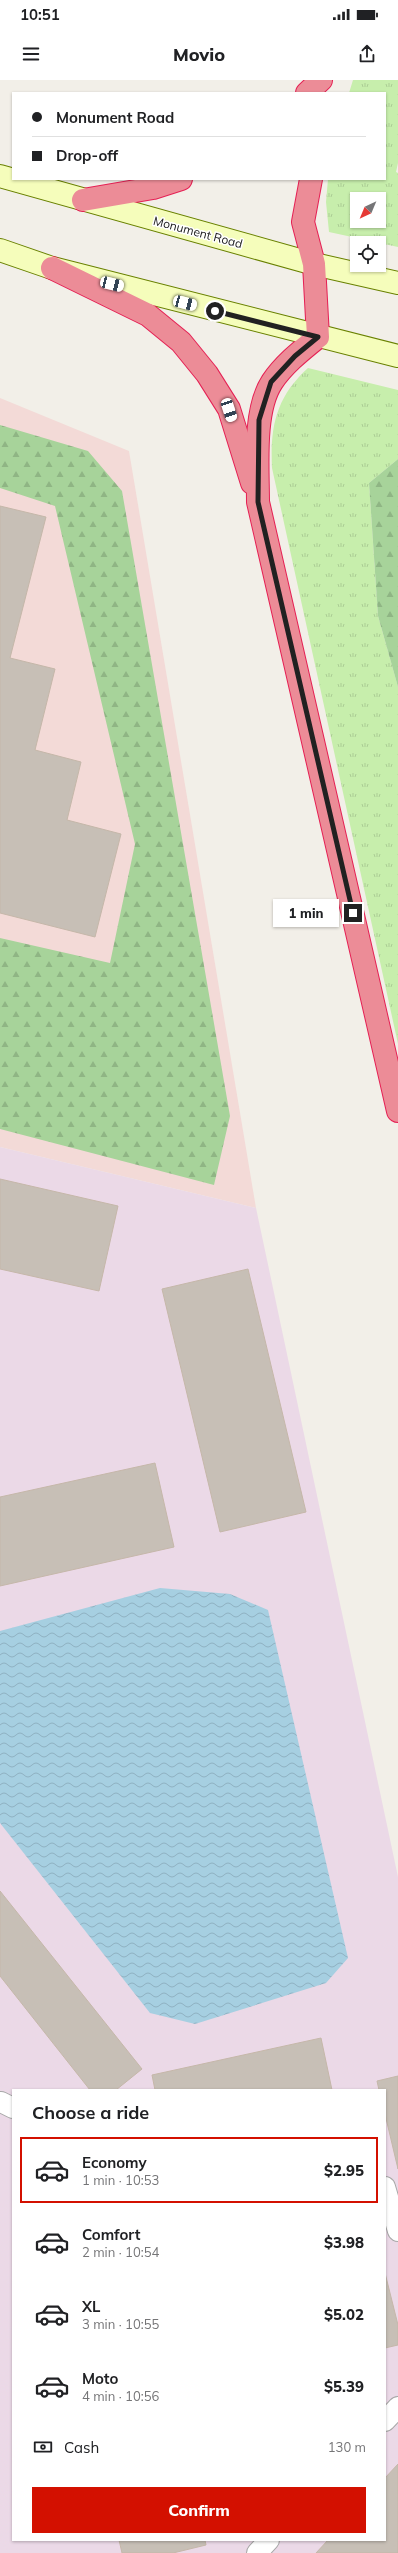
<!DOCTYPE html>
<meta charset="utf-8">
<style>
body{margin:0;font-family:Mulish,sans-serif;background:#f2f2f2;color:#202124;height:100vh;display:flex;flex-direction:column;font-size:15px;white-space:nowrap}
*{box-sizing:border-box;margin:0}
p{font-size:13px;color:#757577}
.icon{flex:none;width:22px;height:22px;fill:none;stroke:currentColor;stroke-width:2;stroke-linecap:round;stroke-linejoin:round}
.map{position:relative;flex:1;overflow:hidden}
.sheet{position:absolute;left:12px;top:2009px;width:374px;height:452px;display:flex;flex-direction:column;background:#fff;border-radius:0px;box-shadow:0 1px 3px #0004}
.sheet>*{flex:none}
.banner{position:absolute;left:12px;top:12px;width:374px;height:88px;border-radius:0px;box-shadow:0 1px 3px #0004;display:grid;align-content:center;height:88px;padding:0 20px;background:#fff}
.needle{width:26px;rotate:224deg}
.controls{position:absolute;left:350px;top:112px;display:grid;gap:8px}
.controls a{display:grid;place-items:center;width:36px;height:36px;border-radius:0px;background:#fff;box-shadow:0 1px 3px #0004;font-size:20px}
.end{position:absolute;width:18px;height:18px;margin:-9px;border:5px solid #212121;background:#fff;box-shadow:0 0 0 2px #fff}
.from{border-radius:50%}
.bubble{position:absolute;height:28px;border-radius:0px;background:#fff;box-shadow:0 1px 3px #0004;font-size:13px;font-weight:800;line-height:28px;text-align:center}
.car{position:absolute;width:12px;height:24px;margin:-12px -6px;border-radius:5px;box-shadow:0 0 3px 1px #0007;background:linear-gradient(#fff 24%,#345 0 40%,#fff 0 76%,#345 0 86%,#fff 0)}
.banner b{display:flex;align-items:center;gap:14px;height:38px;font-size:15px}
.banner b+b{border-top:1px solid #e0e0e0}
.banner i{width:10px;height:10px;background:#202124}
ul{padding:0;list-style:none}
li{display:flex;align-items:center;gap:12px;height:66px;margin:0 8px 6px;padding:0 12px;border:2px solid transparent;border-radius:0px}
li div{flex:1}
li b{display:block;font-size:15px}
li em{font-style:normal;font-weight:800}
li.active{border-color:#d31000}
li>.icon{width:36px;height:36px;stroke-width:1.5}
h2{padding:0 20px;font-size:18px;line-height:48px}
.pay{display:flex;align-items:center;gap:10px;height:44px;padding:0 20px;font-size:15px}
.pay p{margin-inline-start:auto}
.cta{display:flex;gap:8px;margin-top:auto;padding:8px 20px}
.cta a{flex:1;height:46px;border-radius:0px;background:#d31000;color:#fff;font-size:16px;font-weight:800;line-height:46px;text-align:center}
.status{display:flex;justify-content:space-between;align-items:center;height:28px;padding:0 20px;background:#fff;direction:ltr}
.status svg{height:11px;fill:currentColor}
header{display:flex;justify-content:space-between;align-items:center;height:52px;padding:0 20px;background:#fff;font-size:18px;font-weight:800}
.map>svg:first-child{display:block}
</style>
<div class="status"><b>10:51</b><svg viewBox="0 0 49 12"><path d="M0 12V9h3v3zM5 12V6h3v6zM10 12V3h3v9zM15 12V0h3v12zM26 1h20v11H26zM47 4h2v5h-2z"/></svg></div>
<header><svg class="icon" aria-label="menu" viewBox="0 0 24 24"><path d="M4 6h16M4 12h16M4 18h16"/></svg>Movio<svg class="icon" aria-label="share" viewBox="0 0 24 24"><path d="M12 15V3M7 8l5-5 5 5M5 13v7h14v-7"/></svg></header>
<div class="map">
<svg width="398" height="2473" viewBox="0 0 398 2473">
<defs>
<pattern id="grass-tufts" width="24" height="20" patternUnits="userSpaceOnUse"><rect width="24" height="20" fill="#c7eeac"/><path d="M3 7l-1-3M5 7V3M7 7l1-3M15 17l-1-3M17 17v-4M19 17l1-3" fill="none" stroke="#abcc94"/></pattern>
<pattern id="forest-firs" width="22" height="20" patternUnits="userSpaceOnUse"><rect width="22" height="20" fill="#a7d39a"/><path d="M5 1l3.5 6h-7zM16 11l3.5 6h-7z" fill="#8fb584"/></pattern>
<pattern id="water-waves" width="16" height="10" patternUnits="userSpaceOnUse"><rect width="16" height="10" fill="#a6cfe1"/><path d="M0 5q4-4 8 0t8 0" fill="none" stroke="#8fb1c1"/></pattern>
</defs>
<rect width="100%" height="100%" fill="#f2efe8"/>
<polygon fill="#f3dad7" points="0,318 129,371 256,1128 0,1067"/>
<path fill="#ebd9e7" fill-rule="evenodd" d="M0 1067 256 1128 398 1797V2473H0ZM13 2010H385V2460H13Z"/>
<g fill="url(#grass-tufts)" fill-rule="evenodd">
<path d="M353 0H398V83L396 92 398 93V167L329 152 326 122 328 99H385V13H349ZM357 119H379V141H357Z"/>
<path d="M308 288 398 310V379L369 403 378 536 398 607V964L272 388C270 347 276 317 308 288Z"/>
</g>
<g fill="url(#forest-firs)">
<polygon points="0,345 88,371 122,411 230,1036 214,1105 0,1049 0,858 110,883 135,764 55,426 0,408"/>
<polygon points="398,379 398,607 378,536 369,403"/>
</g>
<polygon fill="url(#water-waves)" points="160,1508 230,1514 268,1530 348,1878 326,1903 195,1944 150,1933 0,1743 0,1551"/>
<g fill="#c7bfb6" stroke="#c5b7a9">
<polygon points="0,426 46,437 10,578 55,589 35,670 81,682 67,740 121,754 95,857 0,833"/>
<polygon points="0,1099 118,1126 99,1211 0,1189"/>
<polygon points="248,1189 306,1432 220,1452 162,1209"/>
<polygon points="155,1383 174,1467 0,1506 0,1417"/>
<polygon points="0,1811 142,1989 116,2010 90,2010 0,1896"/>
<polygon points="321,1958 332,2010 155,2010 152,1995"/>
<polygon points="398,1996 398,2089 385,2034 385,2010 379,2010 377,2001"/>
<polygon points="385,2193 398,2245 398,2265 385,2268"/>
<polygon points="398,2384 398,2473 316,2473 328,2460 385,2460 385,2398"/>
<polygon points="119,2460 205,2460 206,2465 173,2473 122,2473"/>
</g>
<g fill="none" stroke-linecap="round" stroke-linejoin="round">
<g stroke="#a8a8a8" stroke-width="22">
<g id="lane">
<polyline points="1,2022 13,2028"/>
<polyline points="385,2107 398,2151"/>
<polyline points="385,2341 398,2327"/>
<polyline points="257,2473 269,2460"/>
</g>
</g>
<g stroke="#698100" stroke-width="24">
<g id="secondary">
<polyline points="0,96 314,184 398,203"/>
<polyline points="0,170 52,188 398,276"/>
</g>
</g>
<g stroke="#e52054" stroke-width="24">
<g id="highway">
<polyline points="307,13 321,0"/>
<path d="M311 99 303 142 314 184 318 257C302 270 284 284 272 302 253 331 258 387 258 422L398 1031"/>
<polyline points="83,120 153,108 181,99"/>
<polyline points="52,188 148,235 181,262 207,294 229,329 252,403"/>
</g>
</g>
<use href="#lane" stroke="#fff" stroke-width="20"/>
<use href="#secondary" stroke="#f5fdbb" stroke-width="22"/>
<use href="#highway" stroke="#ec8c97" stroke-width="22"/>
</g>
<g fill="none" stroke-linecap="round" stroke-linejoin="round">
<polyline stroke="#212121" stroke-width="5" points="215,231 318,257 295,276 271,302 259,340 258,422 353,833"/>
</g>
<g text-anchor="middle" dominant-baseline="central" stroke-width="3" stroke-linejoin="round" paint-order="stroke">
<g font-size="12" fill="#212121" stroke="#fff">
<text transform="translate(198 152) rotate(15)">Monument Road</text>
</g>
</g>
</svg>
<div class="controls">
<a><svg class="needle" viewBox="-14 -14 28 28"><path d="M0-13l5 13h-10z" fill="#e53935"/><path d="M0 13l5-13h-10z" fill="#757577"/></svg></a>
<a><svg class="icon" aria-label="locate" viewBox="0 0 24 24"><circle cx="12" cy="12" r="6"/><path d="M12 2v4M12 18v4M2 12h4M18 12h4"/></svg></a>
</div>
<i class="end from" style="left:215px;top:231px"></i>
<i class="end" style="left:353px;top:833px"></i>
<div class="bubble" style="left:273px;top:819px;width:66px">1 min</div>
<i class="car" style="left:112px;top:204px;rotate:104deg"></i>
<i class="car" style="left:185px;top:223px;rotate:105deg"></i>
<i class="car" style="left:229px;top:330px;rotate:162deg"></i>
<div class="banner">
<b><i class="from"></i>Monument Road</b>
<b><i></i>Drop-off</b>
</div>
<section class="sheet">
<h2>Choose a ride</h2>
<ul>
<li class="active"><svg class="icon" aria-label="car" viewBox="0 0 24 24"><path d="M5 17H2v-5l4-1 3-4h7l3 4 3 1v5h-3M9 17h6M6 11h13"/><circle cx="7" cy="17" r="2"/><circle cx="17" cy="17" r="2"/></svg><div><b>Economy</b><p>1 min · 10:53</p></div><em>$2.95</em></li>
<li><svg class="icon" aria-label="car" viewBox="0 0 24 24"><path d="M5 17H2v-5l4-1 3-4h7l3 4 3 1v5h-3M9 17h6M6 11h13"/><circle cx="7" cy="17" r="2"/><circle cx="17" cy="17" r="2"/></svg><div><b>Comfort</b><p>2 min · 10:54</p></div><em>$3.98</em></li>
<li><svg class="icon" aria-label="car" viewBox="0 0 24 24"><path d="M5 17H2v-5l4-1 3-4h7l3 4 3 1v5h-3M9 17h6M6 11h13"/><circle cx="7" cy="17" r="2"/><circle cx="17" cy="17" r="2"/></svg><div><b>XL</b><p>3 min · 10:55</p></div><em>$5.02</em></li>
<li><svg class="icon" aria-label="car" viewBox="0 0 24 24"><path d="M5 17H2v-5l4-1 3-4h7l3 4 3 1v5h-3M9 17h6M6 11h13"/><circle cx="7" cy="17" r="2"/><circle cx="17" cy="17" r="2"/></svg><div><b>Moto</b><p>4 min · 10:56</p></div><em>$5.39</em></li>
</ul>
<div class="pay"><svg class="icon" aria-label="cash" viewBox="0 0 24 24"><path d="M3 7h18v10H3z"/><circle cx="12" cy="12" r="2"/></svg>Cash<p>130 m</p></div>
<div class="cta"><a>Confirm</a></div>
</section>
</div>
